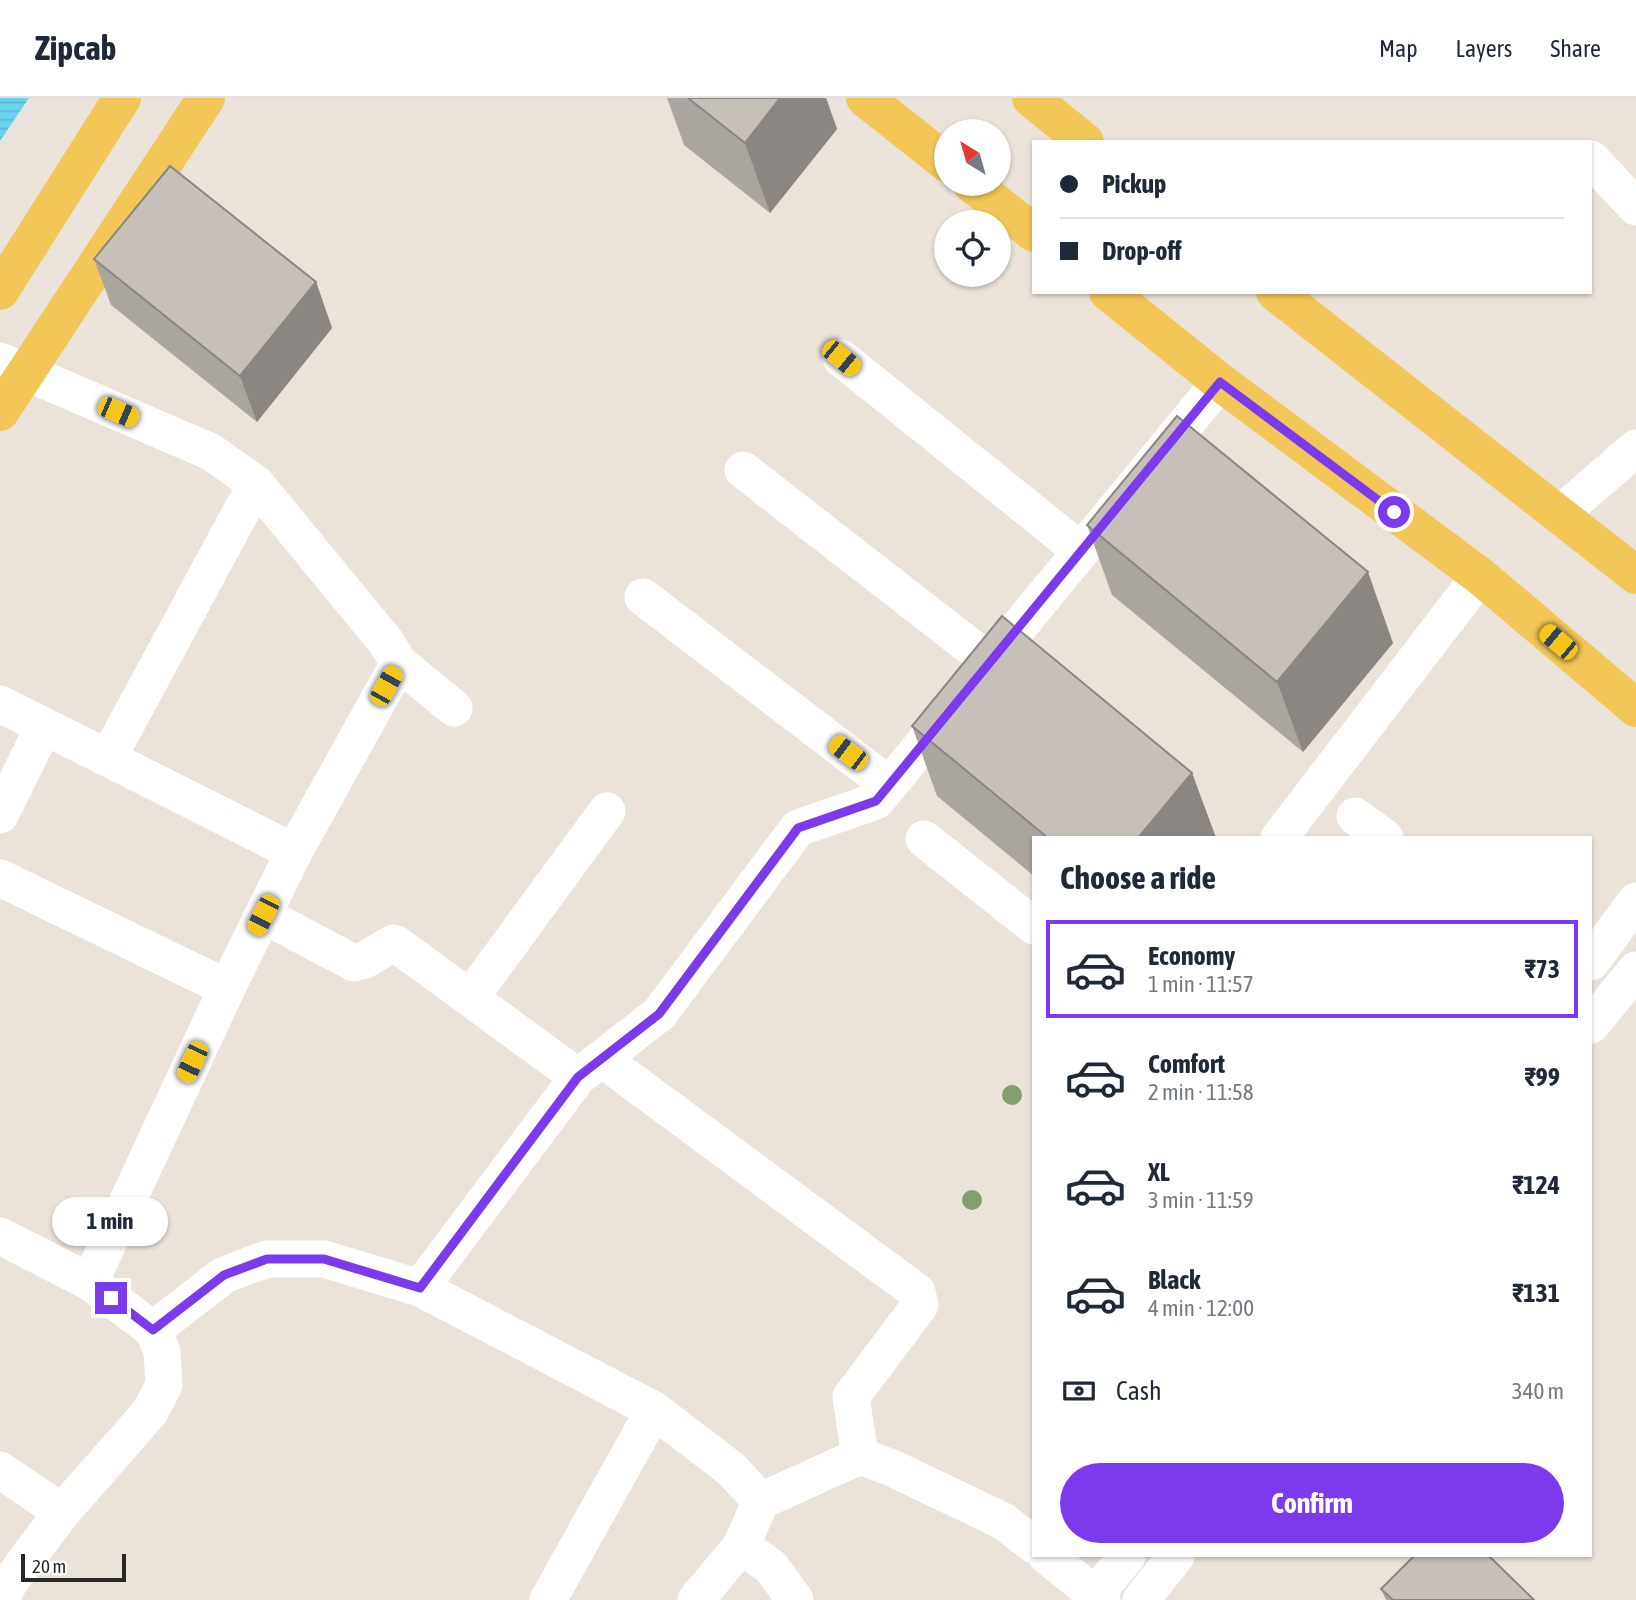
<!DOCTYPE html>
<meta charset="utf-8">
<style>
body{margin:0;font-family:"Asap Condensed",sans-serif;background:#f2f2f3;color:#1f2937;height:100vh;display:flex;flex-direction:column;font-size:26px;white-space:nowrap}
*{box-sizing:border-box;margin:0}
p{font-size:23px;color:#747a83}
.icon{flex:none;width:38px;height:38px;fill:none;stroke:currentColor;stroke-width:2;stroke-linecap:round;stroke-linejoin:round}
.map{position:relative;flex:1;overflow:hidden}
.panel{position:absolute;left:1032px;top:738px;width:560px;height:721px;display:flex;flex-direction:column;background:#fff;border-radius:0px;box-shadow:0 2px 5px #0004}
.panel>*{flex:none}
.top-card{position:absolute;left:1032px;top:42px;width:560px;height:154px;border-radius:0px;box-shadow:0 2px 5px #0004;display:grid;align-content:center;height:154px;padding:0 28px;background:#fff}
.needle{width:46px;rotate:323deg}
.tools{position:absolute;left:934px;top:21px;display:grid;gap:14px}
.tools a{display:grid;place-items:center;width:77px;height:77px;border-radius:50%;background:#fff;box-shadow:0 2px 5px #0004;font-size:35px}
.scale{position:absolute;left:21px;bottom:18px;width:105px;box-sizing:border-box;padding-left:7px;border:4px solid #282828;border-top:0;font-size:19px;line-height:24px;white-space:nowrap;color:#282828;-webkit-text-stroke:5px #fff;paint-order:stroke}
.end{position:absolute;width:32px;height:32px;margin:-16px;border:9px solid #7c3aed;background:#fff;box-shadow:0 0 0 4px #fff}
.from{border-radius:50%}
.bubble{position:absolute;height:49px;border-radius:24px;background:#fff;box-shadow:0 2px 5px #0004;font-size:23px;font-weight:700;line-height:49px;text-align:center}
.car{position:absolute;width:21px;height:42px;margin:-21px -10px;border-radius:9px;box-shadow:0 0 5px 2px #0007;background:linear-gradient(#f5c518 24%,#345 0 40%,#f5c518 0 76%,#345 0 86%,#f5c518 0)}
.top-card b{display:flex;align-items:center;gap:24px;height:66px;font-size:26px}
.top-card b+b{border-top:2px solid #e0e1e3}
.top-card i{width:18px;height:18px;background:#1f2937}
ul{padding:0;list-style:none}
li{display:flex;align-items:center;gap:21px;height:98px;margin:0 14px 10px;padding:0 14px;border:4px solid transparent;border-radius:0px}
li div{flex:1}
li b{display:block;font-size:26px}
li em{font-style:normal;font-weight:700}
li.on{border-color:#7c3aed}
li>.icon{width:63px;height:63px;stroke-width:1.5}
h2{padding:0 28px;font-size:32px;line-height:84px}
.pay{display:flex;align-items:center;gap:18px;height:77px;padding:0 28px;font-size:26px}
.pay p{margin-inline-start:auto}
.button{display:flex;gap:14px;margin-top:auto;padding:14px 28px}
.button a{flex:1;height:80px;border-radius:42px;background:#7c3aed;color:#fff;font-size:28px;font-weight:700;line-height:80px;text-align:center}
header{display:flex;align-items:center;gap:42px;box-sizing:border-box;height:98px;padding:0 35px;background:#fff;border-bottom:2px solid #e0e1e3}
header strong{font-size:33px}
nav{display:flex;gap:38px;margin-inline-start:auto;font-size:24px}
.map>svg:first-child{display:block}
</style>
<header>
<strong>Zipcab</strong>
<nav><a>Map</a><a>Layers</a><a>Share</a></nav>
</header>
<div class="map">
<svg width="1636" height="1502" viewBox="0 0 1636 1502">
<defs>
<pattern id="water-rules" width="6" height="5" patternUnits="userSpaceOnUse" patternTransform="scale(1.75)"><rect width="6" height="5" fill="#6ad4f0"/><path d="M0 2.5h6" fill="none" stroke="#5cb6ce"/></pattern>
</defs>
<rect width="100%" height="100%" fill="#ebe3da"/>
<polygon fill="url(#water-rules)" points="0,0 29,0 0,43"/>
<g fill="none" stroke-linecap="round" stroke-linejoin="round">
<g stroke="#fff" stroke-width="37">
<polyline points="1591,61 1636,109"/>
<polyline points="841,260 1081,453"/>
<polyline points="0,263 211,354 256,386 386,544 399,565 454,610"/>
<polyline points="743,372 990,564"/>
<polyline points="1560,416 1636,350"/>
<polyline points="643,499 889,687"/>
<polyline points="985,570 1220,284"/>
<polyline points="0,606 294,754"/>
<polyline points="108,660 256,386"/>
<polyline points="0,717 44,628"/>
<polyline points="1355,718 1385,740"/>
<polyline points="1279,740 1480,478"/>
<polyline points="924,741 1034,828"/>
<polyline points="0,780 227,890"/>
<polyline points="263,817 354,865 365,862 393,845 396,846 578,979"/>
<polyline points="1591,864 1636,803"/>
<polyline points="470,900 607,713"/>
<polyline points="1591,927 1636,872"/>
<polyline points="602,961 917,1194 920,1207 851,1299 860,1358"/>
<polyline points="0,1138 90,1184 153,1232 162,1253 164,1287 150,1314 62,1414 9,1485 0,1502"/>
<polyline points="90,1184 227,890 294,754 399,565"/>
<polyline points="420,1190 578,979 659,916 798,730 876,703 951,612"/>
<polyline points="153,1232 224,1177 267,1161 324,1161 420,1190 654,1312 731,1371 761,1403"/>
<polyline points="0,1372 62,1414"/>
<polyline points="741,1448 771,1469 795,1502"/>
<polyline points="1047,1458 1102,1502"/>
<polyline points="1096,1496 1127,1458"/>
<polyline points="548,1502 654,1312"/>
<polyline points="696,1502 741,1448 761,1403 860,1358 892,1370 1003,1423 1034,1447"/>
<polyline points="1141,1502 1176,1458"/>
</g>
<g stroke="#f2c657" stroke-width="38">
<polyline points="865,0 947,65"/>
<polyline points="1031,0 1085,44"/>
<polyline points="972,86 1034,135"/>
<polyline points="0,193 122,0"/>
<polyline points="1108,194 1220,284 1480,478 1636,610"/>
<polyline points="1275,194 1636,477"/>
<polyline points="0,314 206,0"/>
</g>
</g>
<g fill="#829e6f">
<circle cx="1012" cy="997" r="10"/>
<circle cx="972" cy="1102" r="10"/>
</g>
<g fill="#aaa59f">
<polygon points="667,0 826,0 837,31 770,115 684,47"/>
<polygon points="94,161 316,184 332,230 257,324 111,207"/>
<polygon points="1087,427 1393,545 1303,654 1112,497"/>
<polygon points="912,628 1192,675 1216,740 1034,740 1034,778 937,698"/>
<polygon points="1381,1491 1534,1502 1386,1502"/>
</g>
<g fill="#8b8682">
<polygon points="780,0 826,0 837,31 770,115 745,45"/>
<polygon points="316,184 332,230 257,324 240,278"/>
<polygon points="1368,474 1393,545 1303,654 1277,584"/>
<polygon points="1192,675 1216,740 1138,740"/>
</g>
<g fill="#c6c0b9" stroke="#8b8682" stroke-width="2">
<polygon points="688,0 780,0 745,45"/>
<polygon points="170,68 316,184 240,278 94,161"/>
<polygon points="1177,318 1368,474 1277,584 1087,427"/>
<polygon points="1002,518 1192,675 1138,740 1048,740 912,628"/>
<polygon points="1414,1458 1489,1458 1534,1502 1393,1502 1381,1491"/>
</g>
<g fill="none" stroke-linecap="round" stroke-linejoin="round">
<polyline stroke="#7c3aed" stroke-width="9" points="111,1200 153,1232 224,1177 267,1161 324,1161 420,1190 578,979 659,916 798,730 876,703 1220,284 1394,414"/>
</g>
</svg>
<div class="tools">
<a><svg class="needle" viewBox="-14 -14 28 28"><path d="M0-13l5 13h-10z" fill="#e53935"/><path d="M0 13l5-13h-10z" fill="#747a83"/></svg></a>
<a><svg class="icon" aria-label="locate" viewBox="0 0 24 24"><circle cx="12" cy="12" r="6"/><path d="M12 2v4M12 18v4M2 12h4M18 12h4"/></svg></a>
</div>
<div class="scale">20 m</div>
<i class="end from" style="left:1394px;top:414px"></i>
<i class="end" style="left:111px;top:1200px"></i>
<div class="bubble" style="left:52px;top:1099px;width:116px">1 min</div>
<i class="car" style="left:841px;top:260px;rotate:129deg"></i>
<i class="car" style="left:118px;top:314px;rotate:113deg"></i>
<i class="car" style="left:1558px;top:544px;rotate:310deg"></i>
<i class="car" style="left:386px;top:588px;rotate:29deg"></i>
<i class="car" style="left:848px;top:655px;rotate:307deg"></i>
<i class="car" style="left:263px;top:817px;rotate:207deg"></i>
<i class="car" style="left:192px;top:964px;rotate:205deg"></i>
<div class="top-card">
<b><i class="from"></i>Pickup</b>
<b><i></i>Drop-off</b>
</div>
<section class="panel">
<h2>Choose a ride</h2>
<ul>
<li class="on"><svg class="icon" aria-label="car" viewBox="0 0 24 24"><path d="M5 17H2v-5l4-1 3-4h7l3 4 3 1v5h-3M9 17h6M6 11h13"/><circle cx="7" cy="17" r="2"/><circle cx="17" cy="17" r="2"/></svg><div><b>Economy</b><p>1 min · 11:57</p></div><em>₹73</em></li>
<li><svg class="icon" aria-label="car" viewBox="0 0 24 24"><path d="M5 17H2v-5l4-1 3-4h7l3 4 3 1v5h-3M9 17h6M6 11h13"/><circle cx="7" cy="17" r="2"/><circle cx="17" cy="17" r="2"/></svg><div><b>Comfort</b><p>2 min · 11:58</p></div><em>₹99</em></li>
<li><svg class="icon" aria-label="car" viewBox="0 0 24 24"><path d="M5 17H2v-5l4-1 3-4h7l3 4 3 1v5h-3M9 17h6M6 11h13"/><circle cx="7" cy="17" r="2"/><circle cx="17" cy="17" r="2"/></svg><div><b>XL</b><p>3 min · 11:59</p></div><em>₹124</em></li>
<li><svg class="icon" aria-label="car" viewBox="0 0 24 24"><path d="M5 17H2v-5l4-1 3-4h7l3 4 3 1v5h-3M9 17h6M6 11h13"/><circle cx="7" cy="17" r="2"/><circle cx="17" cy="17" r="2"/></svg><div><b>Black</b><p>4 min · 12:00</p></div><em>₹131</em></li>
</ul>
<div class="pay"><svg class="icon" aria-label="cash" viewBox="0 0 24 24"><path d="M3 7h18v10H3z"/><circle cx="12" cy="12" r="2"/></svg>Cash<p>340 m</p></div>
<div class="button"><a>Confirm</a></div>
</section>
</div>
